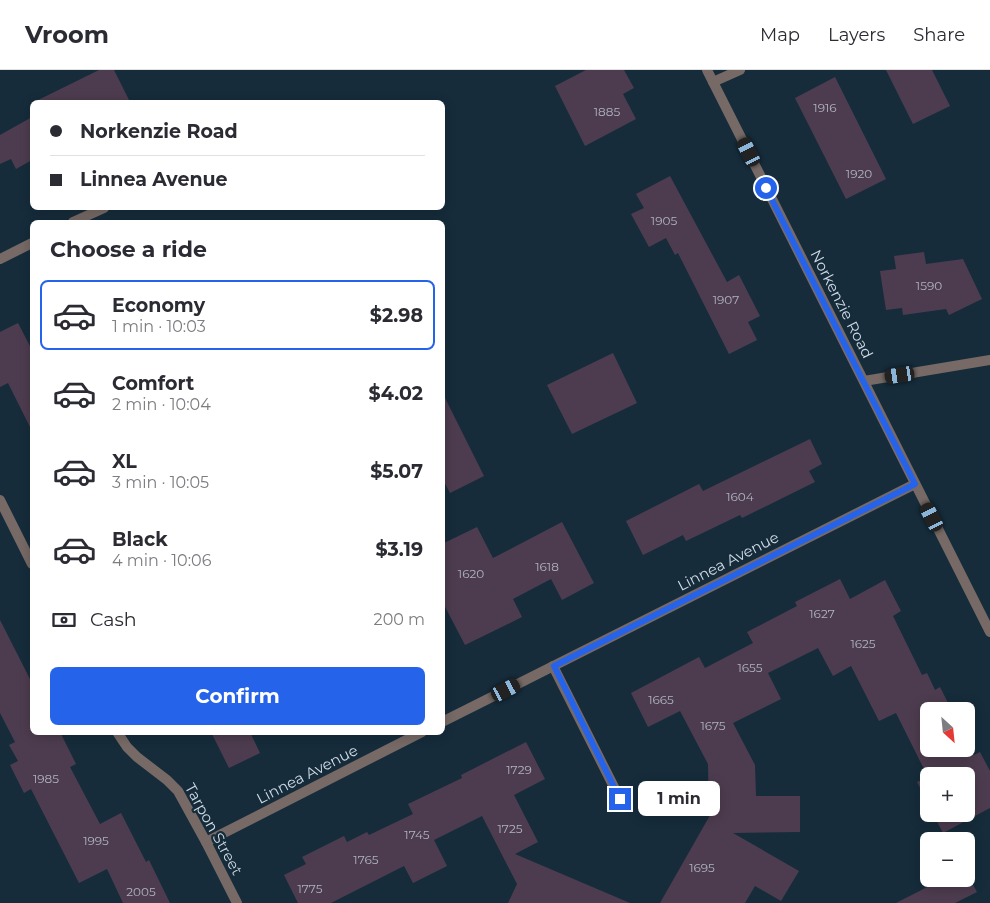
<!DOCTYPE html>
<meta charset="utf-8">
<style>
body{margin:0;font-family:Montserrat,sans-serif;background:#f2f2f3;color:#2b2b33;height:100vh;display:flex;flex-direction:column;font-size:19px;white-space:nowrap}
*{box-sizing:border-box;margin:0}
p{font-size:16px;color:#7c7c81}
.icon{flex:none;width:28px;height:28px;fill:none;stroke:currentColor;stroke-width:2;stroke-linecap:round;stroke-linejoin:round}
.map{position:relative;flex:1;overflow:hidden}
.side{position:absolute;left:30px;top:150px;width:415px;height:515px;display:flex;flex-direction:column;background:#fff;border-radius:8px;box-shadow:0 2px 12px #0003}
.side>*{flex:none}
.hud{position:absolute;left:30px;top:30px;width:415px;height:110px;border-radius:8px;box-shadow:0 2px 12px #0003;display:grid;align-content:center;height:110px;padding:0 20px;background:#fff}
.needle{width:32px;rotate:153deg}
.controls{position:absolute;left:920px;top:632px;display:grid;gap:10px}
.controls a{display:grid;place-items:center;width:55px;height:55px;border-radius:8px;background:#fff;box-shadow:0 2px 12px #0003;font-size:25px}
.end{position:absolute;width:22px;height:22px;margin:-11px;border:6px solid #2563eb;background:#fff;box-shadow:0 0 0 2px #fff}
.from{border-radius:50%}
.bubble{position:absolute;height:35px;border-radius:8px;background:#fff;box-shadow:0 2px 12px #0003;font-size:16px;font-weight:700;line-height:35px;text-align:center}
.car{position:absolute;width:15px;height:30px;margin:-15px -8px;border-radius:6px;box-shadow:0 0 4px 1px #0007;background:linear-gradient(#222 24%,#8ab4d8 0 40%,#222 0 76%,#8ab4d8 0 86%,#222 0)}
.hud b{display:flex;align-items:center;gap:18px;height:48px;font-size:19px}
.hud b+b{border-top:1px solid #e1e1e2}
.hud i{width:12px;height:12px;background:#2b2b33}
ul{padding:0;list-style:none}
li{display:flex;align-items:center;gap:15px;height:70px;margin:0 10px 8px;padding:0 10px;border:2px solid transparent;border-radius:8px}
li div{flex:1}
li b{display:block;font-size:19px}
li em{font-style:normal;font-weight:700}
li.current{border-color:#2563eb}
li>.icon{width:45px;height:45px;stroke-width:1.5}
h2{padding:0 20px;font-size:22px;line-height:60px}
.pay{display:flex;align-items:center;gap:12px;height:55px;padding:0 20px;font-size:19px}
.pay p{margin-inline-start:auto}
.button{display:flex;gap:10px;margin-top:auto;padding:10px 20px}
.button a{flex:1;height:58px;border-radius:8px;background:#2563eb;color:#fff;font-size:20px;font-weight:700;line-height:58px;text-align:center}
header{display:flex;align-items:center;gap:30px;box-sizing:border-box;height:70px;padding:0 25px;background:#fff;border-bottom:1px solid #e1e1e2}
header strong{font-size:24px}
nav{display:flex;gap:28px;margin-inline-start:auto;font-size:18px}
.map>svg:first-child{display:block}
</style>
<header>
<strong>Vroom</strong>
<nav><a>Map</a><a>Layers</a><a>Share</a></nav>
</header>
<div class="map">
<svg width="990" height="833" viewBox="0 0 990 833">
<rect width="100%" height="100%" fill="#162c3b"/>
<g fill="#4d3c4f">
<polygon points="99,0 114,0 130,32 34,32"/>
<polygon points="586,0 624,0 634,18 623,24 636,49 585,76 555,16"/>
<polygon points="886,0 932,0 950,36 913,54"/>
<polygon points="835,7 886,109 846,129 795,28"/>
<polygon points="32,47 32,90 16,99 11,89 0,94 0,65"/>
<polygon points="670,106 727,212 739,205 760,246 748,252 757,270 729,284 678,183 675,185 666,168 649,177 631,144 644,138 636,124"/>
<polygon points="924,182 926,194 963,189 982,229 949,245 946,239 903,245 902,238 886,240 880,201 896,199 894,186"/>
<polygon points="18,253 32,280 32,361 8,313 0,317 0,262"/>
<polygon points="613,283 637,333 572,364 547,315"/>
<polygon points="442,322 484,406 450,423 442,408"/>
<polygon points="810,369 822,394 809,401 815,412 742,448 740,445 686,471 683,465 643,485 626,451 699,414 703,421"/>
<polygon points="562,452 594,513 562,530 551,509 513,529 522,547 465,575 442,531 442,474 477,457 493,488"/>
<polygon points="840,509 850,529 885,510 901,541 893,546 922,605 927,603 935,620 940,617 952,641 929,641 929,679 966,679 966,669 974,685 980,682 990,701 990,738 943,763 933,744 966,744 966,706 929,706 929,735 917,712 928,707 896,643 879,651 851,596 833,606 818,578 768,603 781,629 733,653 755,695 756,726 800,726 800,762 733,763 799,801 781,831 755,816 745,833 660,833 709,747 708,694 680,641 648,657 631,623 699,587 705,598 753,573 747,562 797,536 795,532"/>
<polygon points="0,550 32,613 32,662 60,662 76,694 70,697 100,754 121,743 146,792 149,790 170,833 123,833 107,799 79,813 31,719 24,723 10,695 18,691 9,675 15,672 0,643"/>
<polygon points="211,662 250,662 260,683 229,698"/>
<polygon points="526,672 545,709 514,725 538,772 515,784 630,833 508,833 517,814 482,746 434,770 447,796 413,813 404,796 331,833 298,833 284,805 306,794 302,787 344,766 347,772 367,762 369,765 413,744 408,734 462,708 461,705"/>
<polygon points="966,802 977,822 955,833 896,833 943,809 966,809"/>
</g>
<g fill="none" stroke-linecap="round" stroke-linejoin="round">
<g stroke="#776a66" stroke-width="10">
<polyline points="73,152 104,138"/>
<polyline points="0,189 32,173"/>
<polyline points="864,311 990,290"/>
<polyline points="0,430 32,494"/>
<polyline points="553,596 620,729"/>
<polyline points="442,652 915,414"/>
<polyline points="117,662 127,677 137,687 167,710 178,721 206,772 237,833"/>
<polyline points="206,772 422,662"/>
</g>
<g stroke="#776a66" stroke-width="10">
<polyline points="707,0 990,562"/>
<polyline points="713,12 740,0"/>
</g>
</g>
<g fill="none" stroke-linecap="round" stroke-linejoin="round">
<polyline stroke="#2563eb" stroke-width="6" points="620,729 554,596 915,414 766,118"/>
</g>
<g text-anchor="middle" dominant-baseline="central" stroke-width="4.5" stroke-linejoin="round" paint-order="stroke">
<g font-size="12" fill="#aeb3c0">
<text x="825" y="37">1916</text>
<text x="607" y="41">1885</text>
<text x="859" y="103">1920</text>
<text x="664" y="150">1905</text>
<text x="929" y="215">1590</text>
<text x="726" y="229">1907</text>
<text x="740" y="426">1604</text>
<text x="547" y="496">1618</text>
<text x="471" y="503">1620</text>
<text x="822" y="543">1627</text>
<text x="863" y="573">1625</text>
<text x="750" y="597">1655</text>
<text x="661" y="629">1665</text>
<text x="713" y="655">1675</text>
<text x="519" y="699">1729</text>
<text x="46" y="708">1985</text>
<text x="510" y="758">1725</text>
<text x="417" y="764">1745</text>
<text x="96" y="770">1995</text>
<text x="366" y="789">1765</text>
<text x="702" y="797">1695</text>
<text x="310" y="818">1775</text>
<text x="141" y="821">2005</text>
</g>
<g font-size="15" fill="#cedbe5" stroke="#162c3b">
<text transform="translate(842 234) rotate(63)">Norkenzie Road</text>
<text transform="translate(728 491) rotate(-27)">Linnea Avenue</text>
<text transform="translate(307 704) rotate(-27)">Linnea Avenue</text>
<text transform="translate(214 759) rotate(61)">Tarpon Street</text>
</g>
</g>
</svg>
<div class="controls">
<a><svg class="needle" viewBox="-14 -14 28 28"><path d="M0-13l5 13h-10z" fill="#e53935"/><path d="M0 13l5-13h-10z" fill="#7c7c81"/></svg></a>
<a>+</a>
<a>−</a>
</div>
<i class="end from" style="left:766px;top:118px"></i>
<i class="end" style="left:620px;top:729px"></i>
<div class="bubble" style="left:638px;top:711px;width:82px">1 min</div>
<i class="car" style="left:749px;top:82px;rotate:333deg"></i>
<i class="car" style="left:900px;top:305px;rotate:261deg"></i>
<i class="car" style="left:932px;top:447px;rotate:333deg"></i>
<i class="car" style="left:506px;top:620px;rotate:63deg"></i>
<div class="hud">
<b><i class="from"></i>Norkenzie Road</b>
<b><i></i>Linnea Avenue</b>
</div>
<section class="side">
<h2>Choose a ride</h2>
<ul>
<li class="current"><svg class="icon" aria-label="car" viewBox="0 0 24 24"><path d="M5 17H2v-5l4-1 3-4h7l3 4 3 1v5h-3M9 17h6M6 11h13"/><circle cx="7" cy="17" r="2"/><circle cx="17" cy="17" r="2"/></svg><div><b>Economy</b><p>1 min · 10:03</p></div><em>$2.98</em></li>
<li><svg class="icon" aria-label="car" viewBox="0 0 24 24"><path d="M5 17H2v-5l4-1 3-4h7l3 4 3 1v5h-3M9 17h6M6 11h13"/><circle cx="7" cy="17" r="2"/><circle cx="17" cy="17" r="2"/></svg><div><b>Comfort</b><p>2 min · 10:04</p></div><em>$4.02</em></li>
<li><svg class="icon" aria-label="car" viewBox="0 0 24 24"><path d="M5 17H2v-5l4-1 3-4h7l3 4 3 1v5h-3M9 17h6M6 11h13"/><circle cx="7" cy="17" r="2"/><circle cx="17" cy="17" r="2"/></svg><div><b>XL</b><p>3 min · 10:05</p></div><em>$5.07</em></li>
<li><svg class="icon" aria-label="car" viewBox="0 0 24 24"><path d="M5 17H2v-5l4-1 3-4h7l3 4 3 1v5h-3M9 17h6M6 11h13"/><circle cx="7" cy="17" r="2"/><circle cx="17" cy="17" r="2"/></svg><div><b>Black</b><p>4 min · 10:06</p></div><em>$3.19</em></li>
</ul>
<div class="pay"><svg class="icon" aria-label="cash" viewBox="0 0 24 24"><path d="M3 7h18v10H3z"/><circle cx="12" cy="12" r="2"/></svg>Cash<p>200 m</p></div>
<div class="button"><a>Confirm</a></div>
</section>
</div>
